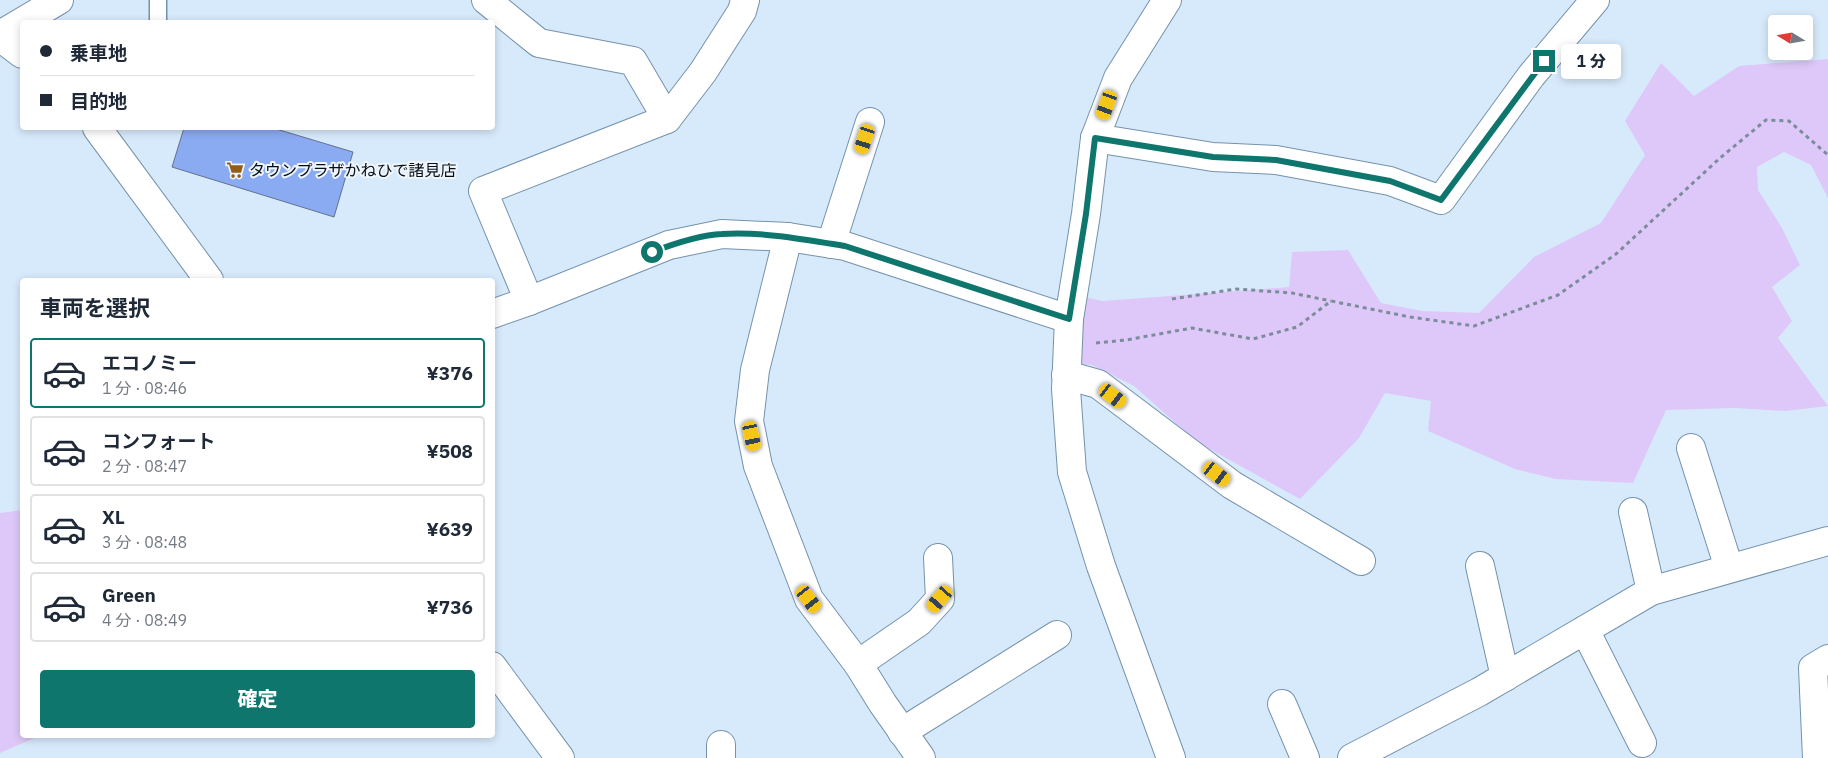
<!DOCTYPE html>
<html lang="ja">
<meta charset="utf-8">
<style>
body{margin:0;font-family:"IBM Plex Sans","Noto Sans JP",sans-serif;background:#f6f6f7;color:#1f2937;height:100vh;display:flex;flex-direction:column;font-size:19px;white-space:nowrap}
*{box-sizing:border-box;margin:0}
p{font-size:16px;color:#747a83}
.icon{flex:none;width:28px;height:28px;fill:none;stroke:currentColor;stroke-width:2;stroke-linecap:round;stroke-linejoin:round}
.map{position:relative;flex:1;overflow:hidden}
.drawer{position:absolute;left:20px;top:278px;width:475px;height:460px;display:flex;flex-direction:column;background:#fff;border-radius:5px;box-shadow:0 2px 8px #0003}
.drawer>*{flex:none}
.guide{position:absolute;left:20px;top:20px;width:475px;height:110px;border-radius:5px;box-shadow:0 2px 8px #0003;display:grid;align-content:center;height:110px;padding:0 20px;background:#fff}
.needle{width:32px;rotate:281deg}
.fabs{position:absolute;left:1768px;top:15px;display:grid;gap:10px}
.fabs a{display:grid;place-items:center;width:45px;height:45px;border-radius:5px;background:#fff;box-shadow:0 2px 8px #0003;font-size:25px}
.end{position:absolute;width:22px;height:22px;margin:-11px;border:6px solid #0f766e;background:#fff;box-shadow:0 0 0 2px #fff}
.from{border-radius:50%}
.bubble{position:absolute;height:35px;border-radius:5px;background:#fff;box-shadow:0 2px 8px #0003;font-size:16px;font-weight:800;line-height:35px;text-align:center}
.car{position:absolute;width:15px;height:30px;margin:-15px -8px;border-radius:6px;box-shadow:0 0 4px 1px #0007;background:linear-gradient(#f5c518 24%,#345 0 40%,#f5c518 0 76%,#345 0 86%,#f5c518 0)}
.guide b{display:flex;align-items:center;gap:18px;height:48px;font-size:19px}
.guide b+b{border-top:1px solid #e0e1e3}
.guide i{width:12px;height:12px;background:#1f2937}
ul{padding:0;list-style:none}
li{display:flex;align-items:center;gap:15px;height:70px;margin:0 10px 8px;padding:0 10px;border:2px solid #e0e1e3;border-radius:5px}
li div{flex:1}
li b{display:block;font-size:19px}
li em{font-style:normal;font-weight:800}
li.selected{border-color:#0f766e}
li>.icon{width:45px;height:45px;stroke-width:1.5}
h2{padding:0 20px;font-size:22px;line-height:60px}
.cta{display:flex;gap:10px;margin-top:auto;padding:10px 20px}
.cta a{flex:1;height:58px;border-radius:5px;background:#0f766e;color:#fff;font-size:20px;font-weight:800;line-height:58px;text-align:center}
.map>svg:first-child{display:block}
</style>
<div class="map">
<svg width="1828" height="758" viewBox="0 0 1828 758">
<rect width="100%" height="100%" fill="#d7eafb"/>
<g fill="#dec8f9">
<polygon points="1828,59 1828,198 1811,165 1784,152 1757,167 1758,190 1782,228 1800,265 1772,287 1792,321 1778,338 1828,406 1786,411 1734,408 1666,410 1633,483 1556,479 1515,469 1428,431 1431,401 1385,393 1359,438 1300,499 1197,442 1134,386 1092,365 1065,363 1073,295 1103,301 1289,287 1292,252 1348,250 1381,303 1422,311 1479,313 1534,257 1601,223 1645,155 1625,121 1661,63 1694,96 1739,66"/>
<polygon points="22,510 22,735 41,735 0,753 0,513"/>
</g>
<polygon fill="#8aaaf2" stroke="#647292" points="184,128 273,128 353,152 334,217 172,167"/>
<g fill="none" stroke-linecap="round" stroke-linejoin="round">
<g stroke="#7492ac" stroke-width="19">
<polyline id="lane" points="158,0 158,22"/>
</g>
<g stroke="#7492ac" stroke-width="30">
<g id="street">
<polyline points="486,0 539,43 633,61 667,119"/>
<polyline points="1167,0 1118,78 1095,138 1086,214 1069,319 1066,389 1072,472 1101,566 1171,758"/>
<polyline points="0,35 59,0"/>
<polyline points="1095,138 1213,157 1276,160 1390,181 1441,200 1531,76 1595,0"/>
<polyline points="788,237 755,370 749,421 758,466 809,599 858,664 883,704 921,758"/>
<polyline points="831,244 870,122"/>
<polyline points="529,301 669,245 722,234 788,237 845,246 1069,319"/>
<polyline points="492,314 529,301 483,191 667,119 703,72 742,11 745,0"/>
<polyline points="1066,375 1098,384 1232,485 1361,561"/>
<polyline points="1691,448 1729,568"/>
<polyline points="1633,512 1651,591"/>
<polyline points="1480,566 1505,677"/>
<polyline points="1585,630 1642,743"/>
<polyline points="858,664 919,622 940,599 938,558"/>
<polyline points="1282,704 1305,758"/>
<polyline points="902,732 1057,635"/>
<polyline points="721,745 721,758"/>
<polyline points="1352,758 1479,692 1651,591 1828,541"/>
<polyline points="1817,758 1813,668 1828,659"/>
</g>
</g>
<g stroke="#7492ac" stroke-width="30">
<g id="secondary">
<polyline points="0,37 22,54"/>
<polyline points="97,128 209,280"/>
<polyline points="492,666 560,758"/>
</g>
</g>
<g stroke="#7d8c9a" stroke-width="3" stroke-dasharray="4 4" stroke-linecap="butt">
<polyline points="1172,299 1236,289 1292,293 1331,301"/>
<polyline points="1096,343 1126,340 1192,328 1253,339 1297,327 1331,301 1410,317 1474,326 1558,295 1616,254 1720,158 1766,120 1789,121 1828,155"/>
</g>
<use href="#lane" stroke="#fff" stroke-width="16"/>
<use href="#street" stroke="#fff" stroke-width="28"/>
<use href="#secondary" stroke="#fff" stroke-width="28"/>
</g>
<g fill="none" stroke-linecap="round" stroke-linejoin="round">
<path stroke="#0f766e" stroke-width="6" d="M652 252C673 244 699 235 722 234 759 231 808 240 845 246L1069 319 1086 214 1095 138 1213 157 1276 160 1390 181 1441 200 1544 61"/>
</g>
<defs>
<g id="supermarket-bare" transform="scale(1.35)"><path d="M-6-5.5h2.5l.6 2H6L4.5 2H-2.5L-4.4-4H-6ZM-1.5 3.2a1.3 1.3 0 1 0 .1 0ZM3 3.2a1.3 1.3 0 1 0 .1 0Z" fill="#955c17" stroke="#eff5fb" stroke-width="2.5" paint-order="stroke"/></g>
</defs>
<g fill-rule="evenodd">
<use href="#supermarket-bare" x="235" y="170"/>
</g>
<g text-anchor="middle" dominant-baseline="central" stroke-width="4" stroke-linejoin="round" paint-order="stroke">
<g font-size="16" fill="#050f19" stroke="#eff5fb" text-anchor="start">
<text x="249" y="170">タウンプラザかねひで諸見店</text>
</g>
</g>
</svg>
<div class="fabs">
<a><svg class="needle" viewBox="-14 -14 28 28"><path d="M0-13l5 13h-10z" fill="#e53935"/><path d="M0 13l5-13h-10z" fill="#747a83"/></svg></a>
</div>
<i class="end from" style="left:652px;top:252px"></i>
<i class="end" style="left:1544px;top:61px"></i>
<div class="bubble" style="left:1561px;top:44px;width:60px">1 分</div>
<i class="car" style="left:1107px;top:105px;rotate:200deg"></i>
<i class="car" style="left:865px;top:139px;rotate:198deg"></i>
<i class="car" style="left:1113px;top:396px;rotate:127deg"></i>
<i class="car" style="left:752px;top:436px;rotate:168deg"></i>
<i class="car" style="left:1217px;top:474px;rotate:127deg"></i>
<i class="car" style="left:809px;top:599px;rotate:143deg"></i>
<i class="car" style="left:940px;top:599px;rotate:221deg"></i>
<div class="guide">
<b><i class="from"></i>乗車地</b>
<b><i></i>目的地</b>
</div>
<section class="drawer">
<h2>車両を選択</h2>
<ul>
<li class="selected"><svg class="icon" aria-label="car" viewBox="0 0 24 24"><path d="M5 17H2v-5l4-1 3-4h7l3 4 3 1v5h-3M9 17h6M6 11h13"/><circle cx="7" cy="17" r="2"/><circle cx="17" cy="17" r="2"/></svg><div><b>エコノミー</b><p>1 分 · 08:46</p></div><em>¥376</em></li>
<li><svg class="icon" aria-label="car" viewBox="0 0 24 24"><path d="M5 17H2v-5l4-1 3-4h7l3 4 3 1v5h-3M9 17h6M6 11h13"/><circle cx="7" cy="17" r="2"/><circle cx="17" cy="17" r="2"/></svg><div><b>コンフォート</b><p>2 分 · 08:47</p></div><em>¥508</em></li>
<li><svg class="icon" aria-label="car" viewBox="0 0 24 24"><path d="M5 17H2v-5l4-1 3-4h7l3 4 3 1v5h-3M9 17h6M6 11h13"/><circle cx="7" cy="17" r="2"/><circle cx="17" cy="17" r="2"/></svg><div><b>XL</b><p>3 分 · 08:48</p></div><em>¥639</em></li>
<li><svg class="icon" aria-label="car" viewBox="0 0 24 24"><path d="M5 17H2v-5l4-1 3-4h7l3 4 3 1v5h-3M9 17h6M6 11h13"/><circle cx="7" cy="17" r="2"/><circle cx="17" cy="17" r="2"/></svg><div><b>Green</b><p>4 分 · 08:49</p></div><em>¥736</em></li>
</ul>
<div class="cta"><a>確定</a></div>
</section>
</div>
